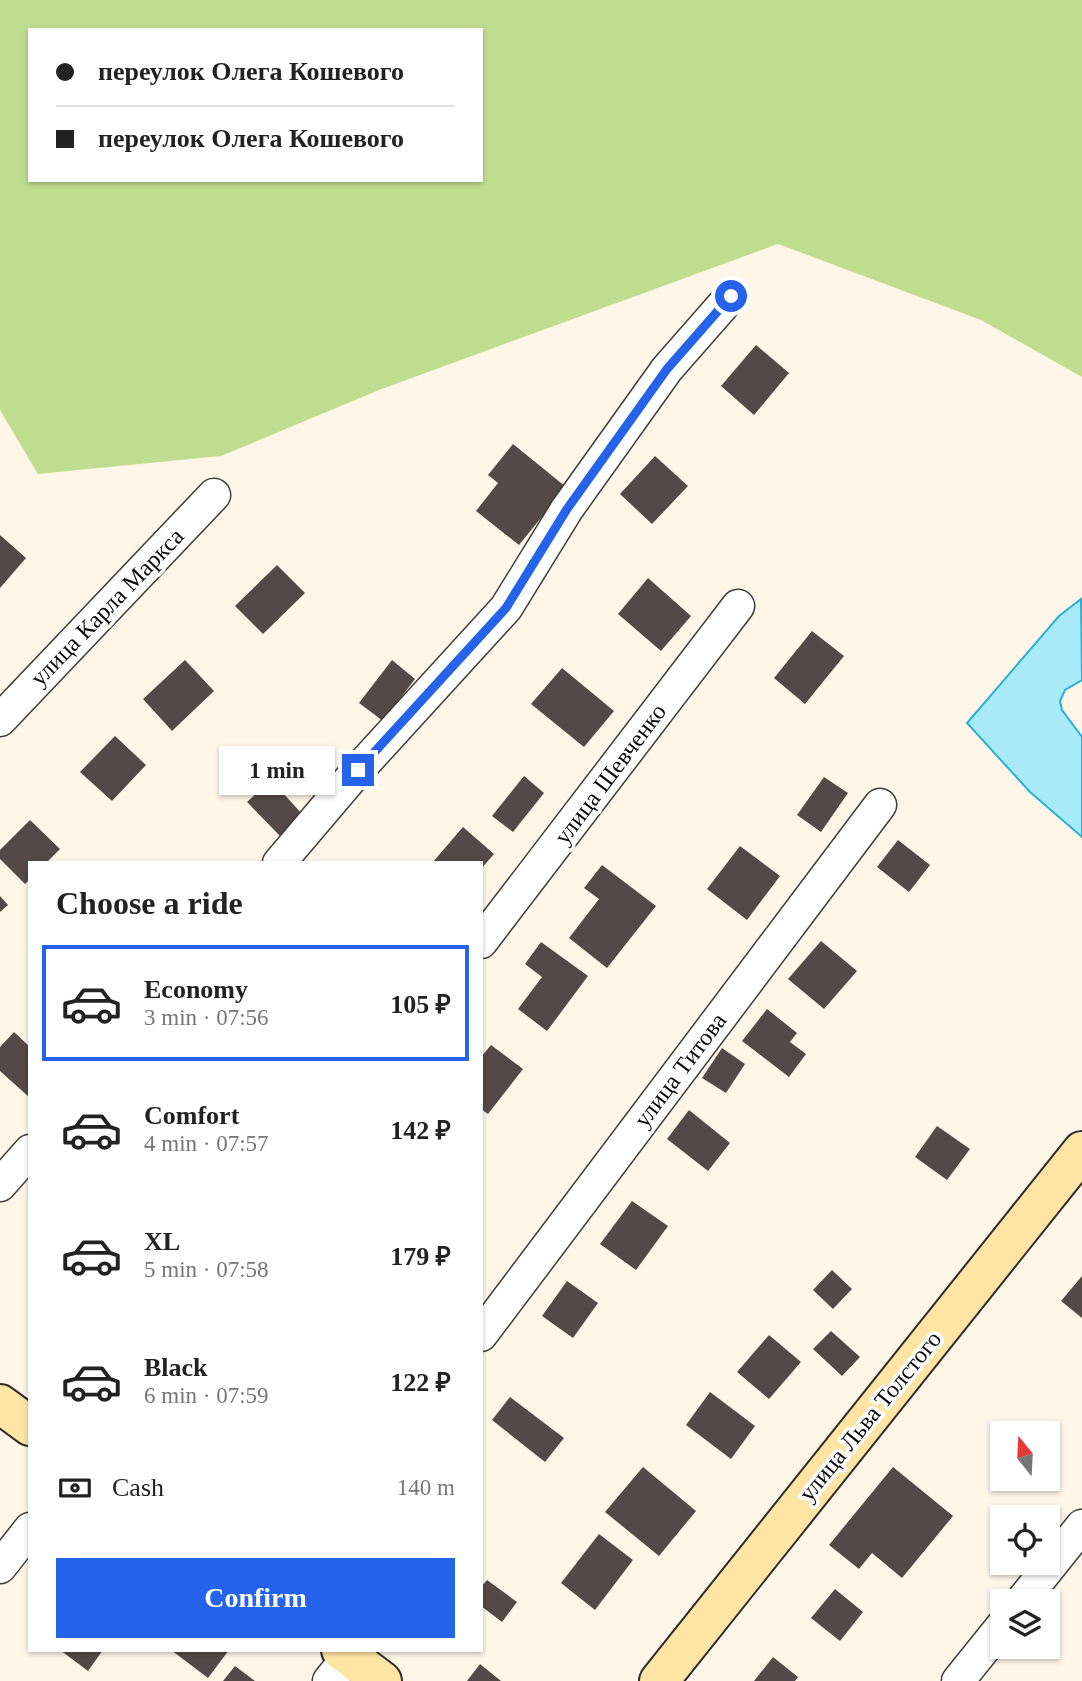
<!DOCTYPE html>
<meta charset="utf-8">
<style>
body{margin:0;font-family:Georgia,serif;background:#f6f6f6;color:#222;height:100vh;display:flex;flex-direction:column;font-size:26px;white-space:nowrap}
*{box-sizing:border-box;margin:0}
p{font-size:23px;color:#767676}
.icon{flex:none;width:38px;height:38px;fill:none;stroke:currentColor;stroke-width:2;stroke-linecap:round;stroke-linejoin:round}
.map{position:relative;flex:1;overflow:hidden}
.panel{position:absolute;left:28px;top:861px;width:455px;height:791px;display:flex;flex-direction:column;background:#fff;border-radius:0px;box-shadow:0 2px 5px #0004}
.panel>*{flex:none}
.banner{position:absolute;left:28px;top:28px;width:455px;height:154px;border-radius:0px;box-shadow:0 2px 5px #0004;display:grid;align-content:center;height:154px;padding:0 28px;background:#fff}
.needle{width:46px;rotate:342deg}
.fabs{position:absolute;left:990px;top:1421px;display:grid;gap:14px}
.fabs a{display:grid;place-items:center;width:70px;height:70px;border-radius:0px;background:#fff;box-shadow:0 2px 5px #0004;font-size:35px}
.end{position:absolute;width:32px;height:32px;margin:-16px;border:9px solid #2563eb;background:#fff;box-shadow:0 0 0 4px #fff}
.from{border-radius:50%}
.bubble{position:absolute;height:49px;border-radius:0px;background:#fff;box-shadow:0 2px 5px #0004;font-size:23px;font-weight:700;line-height:49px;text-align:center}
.banner b{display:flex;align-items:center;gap:24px;height:66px;font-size:26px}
.banner b+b{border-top:2px solid #e0e0e0}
.banner i{width:18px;height:18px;background:#222}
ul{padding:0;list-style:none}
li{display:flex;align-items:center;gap:21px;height:116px;margin:0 14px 10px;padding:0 14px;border:4px solid transparent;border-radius:0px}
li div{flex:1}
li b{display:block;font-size:26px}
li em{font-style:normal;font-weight:700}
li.active{border-color:#2563eb}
li>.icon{width:63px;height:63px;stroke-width:1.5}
h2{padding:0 28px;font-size:32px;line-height:84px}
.pay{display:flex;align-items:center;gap:18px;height:77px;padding:0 28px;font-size:26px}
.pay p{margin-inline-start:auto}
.primary-button{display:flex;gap:14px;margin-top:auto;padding:14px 28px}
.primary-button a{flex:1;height:80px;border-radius:0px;background:#2563eb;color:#fff;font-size:28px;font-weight:700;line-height:80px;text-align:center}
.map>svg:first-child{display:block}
</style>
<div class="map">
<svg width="1082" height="1681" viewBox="0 0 1082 1681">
<rect width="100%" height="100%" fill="#fff6e8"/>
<path fill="#bfdd8e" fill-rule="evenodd" d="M0 0H1082V377L981 320 778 244 379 390 221 456 38 474 0 410ZM30 30H481V180H30Z"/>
<polygon fill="#a9eafa" stroke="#2cafd5" stroke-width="2" points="1081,599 1082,680 1065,690 1060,701 1062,710 1082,737 1082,837 1030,792 967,723 1059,616"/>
<g fill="#544946">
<polygon points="756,345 789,373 754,415 721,386"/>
<polygon points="513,444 566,487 519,545 476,511 498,483 488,475"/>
<polygon points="655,456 688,486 652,524 620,494"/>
<polygon points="0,535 26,558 0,588"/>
<polygon points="277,565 305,593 263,634 235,606"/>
<polygon points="648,578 691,616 661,651 618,614"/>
<polygon points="812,631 844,656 805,704 774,678"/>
<polygon points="185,660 214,691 172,731 143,699"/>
<polygon points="392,660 415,679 383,721 359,703"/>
<polygon points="562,668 614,711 584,747 531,704"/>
<polygon points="115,736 146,765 112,801 80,772"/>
<polygon points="524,776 544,793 513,832 492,816"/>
<polygon points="824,777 848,793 821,832 797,815"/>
<polygon points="271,780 303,815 280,836 247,802"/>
<polygon points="30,820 60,849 46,863 30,863 30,879 25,884 0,859 0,850"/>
<polygon points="463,827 494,854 481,869 481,863 432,863"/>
<polygon points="898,840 930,865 909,892 877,867"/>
<polygon points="740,846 780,876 747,920 707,889"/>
<polygon points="602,865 656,906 607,968 569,938 599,899 584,888"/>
<polygon points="0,896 8,905 0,912"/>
<polygon points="821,941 857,971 824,1009 788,979"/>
<polygon points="541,942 588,976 547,1031 518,1009 542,977 525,964"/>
<polygon points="767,1009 797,1033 790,1042 806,1054 789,1077 742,1041"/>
<polygon points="14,1032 30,1047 30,1098 0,1071 0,1047"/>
<polygon points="491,1045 523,1069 488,1114 481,1109 481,1057"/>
<polygon points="722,1048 745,1064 726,1093 702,1078"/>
<polygon points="689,1110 730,1143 708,1171 667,1139"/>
<polygon points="937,1126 970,1149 947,1180 915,1157"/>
<polygon points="632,1201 668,1226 636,1270 600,1244"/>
<polygon points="832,1270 852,1289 833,1309 813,1290"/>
<polygon points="1082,1276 1082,1318 1061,1301"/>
<polygon points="567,1281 598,1303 573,1338 542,1316"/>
<polygon points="831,1331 860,1357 842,1376 813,1349"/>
<polygon points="769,1335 801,1362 769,1399 737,1372"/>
<polygon points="710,1392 755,1426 731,1459 686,1425"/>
<polygon points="510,1397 564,1438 545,1462 492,1420"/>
<polygon points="643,1467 696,1511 659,1556 605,1512"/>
<polygon points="893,1467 953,1516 902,1578 872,1553 859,1569 829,1545"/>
<polygon points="599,1534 633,1560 595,1610 561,1583"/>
<polygon points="487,1580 517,1602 502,1622 481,1606 481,1587"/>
<polygon points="835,1589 863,1612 840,1641 811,1618"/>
<polygon points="60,1650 103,1650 88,1671"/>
<polygon points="171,1650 229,1650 208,1678"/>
<polygon points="773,1657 798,1677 795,1681 754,1681"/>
<polygon points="480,1664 501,1681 467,1681"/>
<polygon points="235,1666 255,1681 223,1681"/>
</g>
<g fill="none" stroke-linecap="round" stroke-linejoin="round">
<g stroke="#3d3d3d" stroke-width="35">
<g id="street">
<polyline points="0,720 214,495"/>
<polyline points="279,863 358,770 506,608 567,509 667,369 731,296"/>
<polyline points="481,942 738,606"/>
<polyline points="0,1185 30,1151"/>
<polyline points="481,1335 880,805"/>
<polyline points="0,1567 30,1529"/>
<polyline points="1022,1601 1082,1526"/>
<polyline points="329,1681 349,1656"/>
<polyline points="958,1681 1003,1625"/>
</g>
</g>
<g stroke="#2c2c2c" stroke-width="42">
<g id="secondary">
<polyline points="0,1404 30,1426"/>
<polyline points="341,1650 382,1681"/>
<polyline points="659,1681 1082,1151"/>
</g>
</g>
<use href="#street" stroke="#fff" stroke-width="32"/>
<use href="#secondary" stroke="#ffe5a3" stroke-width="38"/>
</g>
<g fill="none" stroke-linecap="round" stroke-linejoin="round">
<polyline stroke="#2563eb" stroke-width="9" points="358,770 506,608 567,509 667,369 731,296"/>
</g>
<g text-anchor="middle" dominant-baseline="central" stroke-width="7" stroke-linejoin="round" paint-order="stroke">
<g font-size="24" fill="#0a0a0a" stroke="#fff">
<text transform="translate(107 607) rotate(-46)">улица Карла Маркса</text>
<text transform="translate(610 774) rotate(-53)">улица Шевченко</text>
<text transform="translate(680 1070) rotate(-53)">улица Титова</text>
<text transform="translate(870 1416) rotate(-51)">улица Льва Толстого</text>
</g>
</g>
</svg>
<div class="fabs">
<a><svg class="needle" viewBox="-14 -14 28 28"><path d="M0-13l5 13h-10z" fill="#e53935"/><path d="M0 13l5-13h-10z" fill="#767676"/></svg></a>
<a><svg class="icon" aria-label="locate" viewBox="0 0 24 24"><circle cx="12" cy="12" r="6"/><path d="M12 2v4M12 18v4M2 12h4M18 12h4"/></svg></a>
<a><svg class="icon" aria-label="layers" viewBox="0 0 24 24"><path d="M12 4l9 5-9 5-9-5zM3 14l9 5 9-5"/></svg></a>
</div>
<i class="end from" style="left:731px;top:296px"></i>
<i class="end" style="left:358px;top:770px"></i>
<div class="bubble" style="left:219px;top:746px;width:116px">1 min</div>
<div class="banner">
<b><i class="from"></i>переулок Олега Кошевого</b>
<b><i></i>переулок Олега Кошевого</b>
</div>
<section class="panel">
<h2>Choose a ride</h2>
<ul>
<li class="active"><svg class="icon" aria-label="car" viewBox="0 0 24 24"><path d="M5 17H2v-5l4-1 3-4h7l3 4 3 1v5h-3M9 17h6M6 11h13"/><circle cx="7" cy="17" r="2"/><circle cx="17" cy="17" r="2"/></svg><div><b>Economy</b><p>3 min · 07:56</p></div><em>105 ₽</em></li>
<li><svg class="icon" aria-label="car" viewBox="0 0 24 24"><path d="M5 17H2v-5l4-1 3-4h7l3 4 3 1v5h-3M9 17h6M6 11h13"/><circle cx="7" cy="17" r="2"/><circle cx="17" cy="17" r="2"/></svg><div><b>Comfort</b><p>4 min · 07:57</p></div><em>142 ₽</em></li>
<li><svg class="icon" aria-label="car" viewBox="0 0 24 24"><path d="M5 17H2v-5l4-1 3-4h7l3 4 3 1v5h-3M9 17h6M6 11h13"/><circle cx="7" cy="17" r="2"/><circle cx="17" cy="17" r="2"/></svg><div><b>XL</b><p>5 min · 07:58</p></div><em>179 ₽</em></li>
<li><svg class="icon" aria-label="car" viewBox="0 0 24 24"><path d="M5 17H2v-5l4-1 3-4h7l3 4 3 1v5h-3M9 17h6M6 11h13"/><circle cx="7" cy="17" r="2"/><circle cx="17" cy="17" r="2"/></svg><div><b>Black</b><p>6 min · 07:59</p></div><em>122 ₽</em></li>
</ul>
<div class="pay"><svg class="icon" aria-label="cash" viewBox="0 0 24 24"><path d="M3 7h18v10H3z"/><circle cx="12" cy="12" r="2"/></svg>Cash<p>140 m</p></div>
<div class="primary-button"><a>Confirm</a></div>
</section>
</div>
